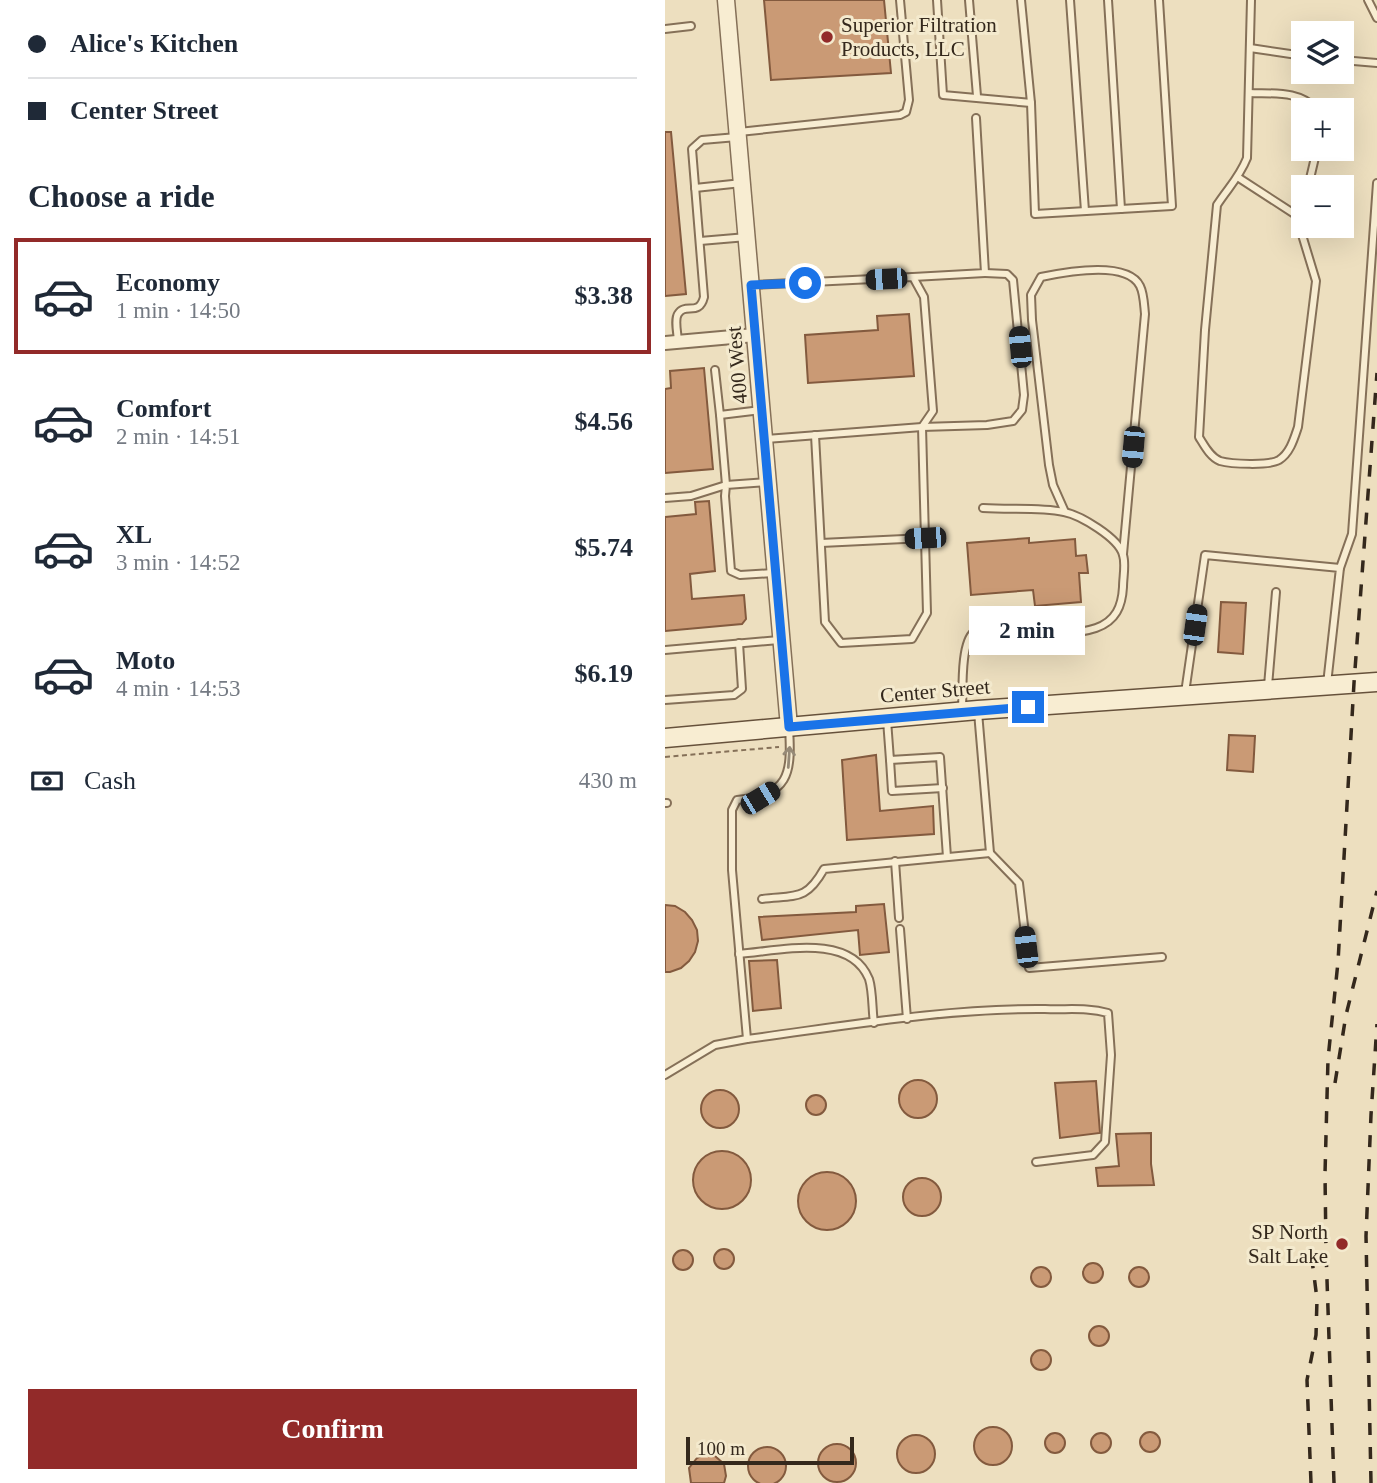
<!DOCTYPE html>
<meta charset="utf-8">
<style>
body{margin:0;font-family:"Times New Roman",serif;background:#f6f6f7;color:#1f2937;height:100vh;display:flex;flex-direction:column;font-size:26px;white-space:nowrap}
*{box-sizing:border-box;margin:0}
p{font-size:23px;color:#747a83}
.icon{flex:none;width:38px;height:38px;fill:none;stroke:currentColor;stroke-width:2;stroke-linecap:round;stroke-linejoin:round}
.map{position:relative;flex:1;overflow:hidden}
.sheet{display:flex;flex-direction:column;background:#fff;width:665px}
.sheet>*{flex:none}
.top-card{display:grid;align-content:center;height:154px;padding:0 28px;background:#fff}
.tools{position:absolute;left:626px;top:21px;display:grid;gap:14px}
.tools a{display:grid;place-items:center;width:63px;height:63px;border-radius:0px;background:#fff;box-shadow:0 7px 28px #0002;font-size:35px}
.scale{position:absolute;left:21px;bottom:18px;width:168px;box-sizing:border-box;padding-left:7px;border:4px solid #34281c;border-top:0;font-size:19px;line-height:24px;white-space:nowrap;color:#34281c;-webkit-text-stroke:5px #f4eace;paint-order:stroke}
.end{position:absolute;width:32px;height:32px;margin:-16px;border:9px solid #1a73e8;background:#fff;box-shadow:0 0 0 4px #fff}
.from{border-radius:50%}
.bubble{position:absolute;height:49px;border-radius:0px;background:#fff;box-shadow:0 7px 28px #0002;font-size:23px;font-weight:800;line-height:49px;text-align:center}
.car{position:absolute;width:21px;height:42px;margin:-21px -10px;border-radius:9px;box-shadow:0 0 5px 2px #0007;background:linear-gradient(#222 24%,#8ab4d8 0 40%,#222 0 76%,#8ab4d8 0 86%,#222 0)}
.top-card b{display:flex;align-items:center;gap:24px;height:66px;font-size:26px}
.top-card b+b{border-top:2px solid #e0e1e3}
.top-card i{width:18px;height:18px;background:#1f2937}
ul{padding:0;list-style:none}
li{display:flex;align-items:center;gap:21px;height:116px;margin:0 14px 10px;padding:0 14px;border:4px solid transparent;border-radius:0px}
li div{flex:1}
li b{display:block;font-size:26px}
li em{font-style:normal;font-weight:800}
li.selected{border-color:#922a29}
li>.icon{width:63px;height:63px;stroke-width:1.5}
h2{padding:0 28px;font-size:32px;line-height:84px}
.pay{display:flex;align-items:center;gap:18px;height:77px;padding:0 28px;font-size:26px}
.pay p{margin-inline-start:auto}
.action{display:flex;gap:14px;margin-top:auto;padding:14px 28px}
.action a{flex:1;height:80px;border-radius:0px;background:#922a29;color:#fff;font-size:28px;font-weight:800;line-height:80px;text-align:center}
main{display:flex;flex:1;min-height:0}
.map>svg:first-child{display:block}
</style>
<main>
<section class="sheet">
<div class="top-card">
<b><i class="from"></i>Alice's Kitchen</b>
<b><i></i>Center Street</b>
</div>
<h2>Choose a ride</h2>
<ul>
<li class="selected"><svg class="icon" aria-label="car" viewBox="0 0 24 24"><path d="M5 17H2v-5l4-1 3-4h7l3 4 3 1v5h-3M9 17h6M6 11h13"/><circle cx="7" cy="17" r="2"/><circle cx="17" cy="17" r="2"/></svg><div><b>Economy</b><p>1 min · 14:50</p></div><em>$3.38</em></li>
<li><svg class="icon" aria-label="car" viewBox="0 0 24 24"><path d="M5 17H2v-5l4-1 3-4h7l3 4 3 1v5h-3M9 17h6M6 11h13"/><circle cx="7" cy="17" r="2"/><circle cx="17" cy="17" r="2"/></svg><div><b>Comfort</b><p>2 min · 14:51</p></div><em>$4.56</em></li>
<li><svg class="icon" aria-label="car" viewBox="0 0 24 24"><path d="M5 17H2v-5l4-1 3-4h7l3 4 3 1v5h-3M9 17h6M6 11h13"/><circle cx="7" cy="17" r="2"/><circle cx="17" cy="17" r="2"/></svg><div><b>XL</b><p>3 min · 14:52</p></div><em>$5.74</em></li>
<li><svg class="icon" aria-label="car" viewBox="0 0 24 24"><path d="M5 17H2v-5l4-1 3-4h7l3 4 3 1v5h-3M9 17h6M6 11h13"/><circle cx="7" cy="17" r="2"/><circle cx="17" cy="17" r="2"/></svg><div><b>Moto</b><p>4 min · 14:53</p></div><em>$6.19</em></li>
</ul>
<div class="pay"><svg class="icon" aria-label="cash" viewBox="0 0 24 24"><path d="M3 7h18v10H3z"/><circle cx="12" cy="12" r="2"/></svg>Cash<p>430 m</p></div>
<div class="action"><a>Confirm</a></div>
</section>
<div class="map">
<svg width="712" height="1483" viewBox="0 0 712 1483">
<rect width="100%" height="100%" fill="#eddfbf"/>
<g fill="#ca9a75" stroke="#835a3e" stroke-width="2">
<polygon points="99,0 219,0 226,73 106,80"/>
<polygon points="0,132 6,132 21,294 0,296"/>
<polygon points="244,314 249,376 143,383 140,335 213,330 212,316"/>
<polygon points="39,368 48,469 0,473 0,389 6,388 5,371"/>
<polygon points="44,501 50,571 25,574 27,599 79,595 81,619 77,624 0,631 0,517 31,514 30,502"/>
<polygon points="364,538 364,543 410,539 411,556 421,555 423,573 414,573 416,602 370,606 368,590 306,595 302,543"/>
<polygon points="556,602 581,603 578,654 553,652"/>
<polygon points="564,735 590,736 588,772 562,770"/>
<polygon points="211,755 215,811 268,806 269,834 182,840 177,760"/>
<polygon points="219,904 224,952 195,955 193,930 97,940 94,917 191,912 191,906"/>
<polygon points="0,905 10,906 20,912 27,920 32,930 33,941 30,952 24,961 16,968 5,972 0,972"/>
<polygon points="112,960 116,1008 88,1011 84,961"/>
<circle cx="253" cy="1099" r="19"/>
<polygon points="431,1081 435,1133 395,1138 390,1083"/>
<circle cx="55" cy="1109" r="19"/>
<circle cx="151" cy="1105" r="10"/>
<polygon points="486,1133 486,1164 489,1185 433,1186 431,1168 454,1166 451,1134"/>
<circle cx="57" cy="1180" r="29"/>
<circle cx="162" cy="1201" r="29"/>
<circle cx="257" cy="1197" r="19"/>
<circle cx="59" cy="1259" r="10"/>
<circle cx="18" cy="1260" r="10"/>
<circle cx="428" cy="1273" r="10"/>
<circle cx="376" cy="1277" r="10"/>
<circle cx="474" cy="1277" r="10"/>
<circle cx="434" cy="1336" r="10"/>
<circle cx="376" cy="1360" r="10"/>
<circle cx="328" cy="1446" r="19"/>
<circle cx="485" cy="1442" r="10"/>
<circle cx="390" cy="1443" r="10"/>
<circle cx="436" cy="1443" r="10"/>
<circle cx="251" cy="1454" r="19"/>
<circle cx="172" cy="1463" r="19"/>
<circle cx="102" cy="1466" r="19"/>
<polygon points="38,1455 50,1456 59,1464 61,1476 59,1483 26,1483 24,1468 32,1458"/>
</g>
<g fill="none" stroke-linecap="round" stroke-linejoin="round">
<g stroke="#857058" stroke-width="10">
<g id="service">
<polyline points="272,0 278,95 366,103 356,0"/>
<polyline points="304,0 312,96"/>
<polyline points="405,0 420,211"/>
<polyline points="443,0 456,209"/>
<path d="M586 0 582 158C574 178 563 188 552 205L540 330 534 437C539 445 545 457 555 461 566 464 604 466 614 460 625 453 629 439 633 427L651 281 631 215 639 197"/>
<polyline points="703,0 712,18"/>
<polyline points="0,29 26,26"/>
<polyline points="585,48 639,56"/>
<polyline points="677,60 712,63"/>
<path d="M584 93C608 94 635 90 652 110"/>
<polyline points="366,103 370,214 507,206 494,0"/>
<polyline points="74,132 235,115 241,112 244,100 235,0"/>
<polyline points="574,178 631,215"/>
<polyline points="643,187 652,149"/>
<polyline points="30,188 77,183"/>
<polyline points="35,241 82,237"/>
<polyline points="248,277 320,273 311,118"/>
<polyline points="88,285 248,277 259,297 268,411 257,427 262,613 247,639 176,643 160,622 150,435"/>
<path d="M13 342C13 335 9 320 13 314 20 302 34 317 39 297L27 149 37 140 72 137"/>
<polyline points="50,370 55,415 96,410"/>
<polyline points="101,439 257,427 322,425 348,421 357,410 359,395 348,280 342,274 320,273"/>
<polyline points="103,482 61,485 60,496 66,571 75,575 108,573"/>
<polyline points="0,498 26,496 61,485 55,415"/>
<path d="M400 512 388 485 384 465 367 320 366 295 376 277C400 272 462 260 475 286 479 294 479 305 480 314L458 554"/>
<polyline points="156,543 260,538"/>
<polyline points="675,568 687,534 712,183"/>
<polyline points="0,650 114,640"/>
<polyline points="603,686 611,592"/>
<polyline points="520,693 540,555 675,568 662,684"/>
<polyline points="0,700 69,695 77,689 74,643"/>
<path d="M297 710C298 692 295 643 309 632 325 620 379 634 399 633 408 633 422 631 431 628 451 621 457 606 458 587 458 577 461 564 458 555 454 538 415 515 399 512 373 507 344 510 318 508"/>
<polyline points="222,720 225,760 275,757 282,857"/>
<polyline points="225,760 227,791 278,788"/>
<polyline points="0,803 2,803"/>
<polyline points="325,853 354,883 364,968 497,957"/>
<polyline points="230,861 234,918"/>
<path d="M97 899C131 895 141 901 159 869L325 853 313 712"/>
<polyline points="235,929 242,1019"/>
<path d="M74 954C113 951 185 932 204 979 208 992 207 1010 209 1023"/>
<path d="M82 1039 67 870V810L72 800C124 795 127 775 124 728"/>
<path d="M0 1075 50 1045 82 1039C180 1026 280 1008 380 1009 402 1010 422 1007 443 1013L446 1055 440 1142 428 1155 371 1162"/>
</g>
</g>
<g stroke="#857058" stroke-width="16">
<polyline id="minor" points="0,343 90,335"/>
</g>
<g stroke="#857058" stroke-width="19">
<polyline id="tertiary" points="61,0 124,727"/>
</g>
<g stroke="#66513b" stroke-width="21">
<polyline id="secondary" points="0,738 313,710 712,682"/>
</g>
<polyline stroke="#857058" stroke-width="2" stroke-dasharray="5 3.5" stroke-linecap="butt" points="0,757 114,747"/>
<use href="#service" stroke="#f8edd2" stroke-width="6"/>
<use href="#minor" stroke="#f8edd2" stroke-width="12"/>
<use href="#tertiary" stroke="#f8edd2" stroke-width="16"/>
<use href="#secondary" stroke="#f8edd2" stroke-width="18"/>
<g stroke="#34281c" stroke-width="3.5" stroke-dasharray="12 12" stroke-linecap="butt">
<polyline points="670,1083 681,1015 712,891"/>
<polyline points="646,1483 642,1380 651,1335 652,1299 647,1260"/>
<polyline points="669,1483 661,1251 660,1174 663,1059 673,962 689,683 712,373"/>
<polyline points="706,1483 701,1236 706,1115 712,1024"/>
</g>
</g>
<defs><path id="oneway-shaft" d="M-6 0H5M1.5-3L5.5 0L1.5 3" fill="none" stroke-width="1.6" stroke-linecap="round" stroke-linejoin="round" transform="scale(1.75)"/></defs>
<use stroke="#968a77" href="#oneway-shaft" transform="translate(124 757) rotate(-86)"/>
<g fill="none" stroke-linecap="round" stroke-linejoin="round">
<polyline stroke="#1a73e8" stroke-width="9" points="140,283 86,285 124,727 363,707"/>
</g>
<g fill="#922a29" stroke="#f4eace" stroke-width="2.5">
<circle cx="162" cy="37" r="7"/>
<circle cx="677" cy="1244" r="7"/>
</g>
<g text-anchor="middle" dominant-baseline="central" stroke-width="6" stroke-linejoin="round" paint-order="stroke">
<g font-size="21" fill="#34281c" stroke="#f4eace" text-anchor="start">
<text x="176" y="25">Superior Filtration<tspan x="176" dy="24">Products, LLC</tspan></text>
<text x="663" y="1232" text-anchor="end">SP North<tspan x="663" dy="24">Salt Lake</tspan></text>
</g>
<g font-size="21" fill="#34281c" stroke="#f4eace">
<text transform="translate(72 365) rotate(-95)">400 West</text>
<text transform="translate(270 691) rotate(-5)">Center Street</text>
</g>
</g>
</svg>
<div class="tools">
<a><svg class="icon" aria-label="layers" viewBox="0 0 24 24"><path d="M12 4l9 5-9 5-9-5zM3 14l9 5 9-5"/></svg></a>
<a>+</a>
<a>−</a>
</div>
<div class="scale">100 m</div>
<i class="end from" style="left:140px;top:283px"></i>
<i class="end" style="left:363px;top:707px"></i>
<div class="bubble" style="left:304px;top:606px;width:116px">2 min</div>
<i class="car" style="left:221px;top:279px;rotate:267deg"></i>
<i class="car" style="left:355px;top:347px;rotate:355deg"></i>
<i class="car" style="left:468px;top:447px;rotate:185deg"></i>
<i class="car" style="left:260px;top:538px;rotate:267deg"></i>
<i class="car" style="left:530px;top:625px;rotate:8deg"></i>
<i class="car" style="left:95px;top:798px;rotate:59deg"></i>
<i class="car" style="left:361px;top:947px;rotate:353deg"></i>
</div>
</main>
